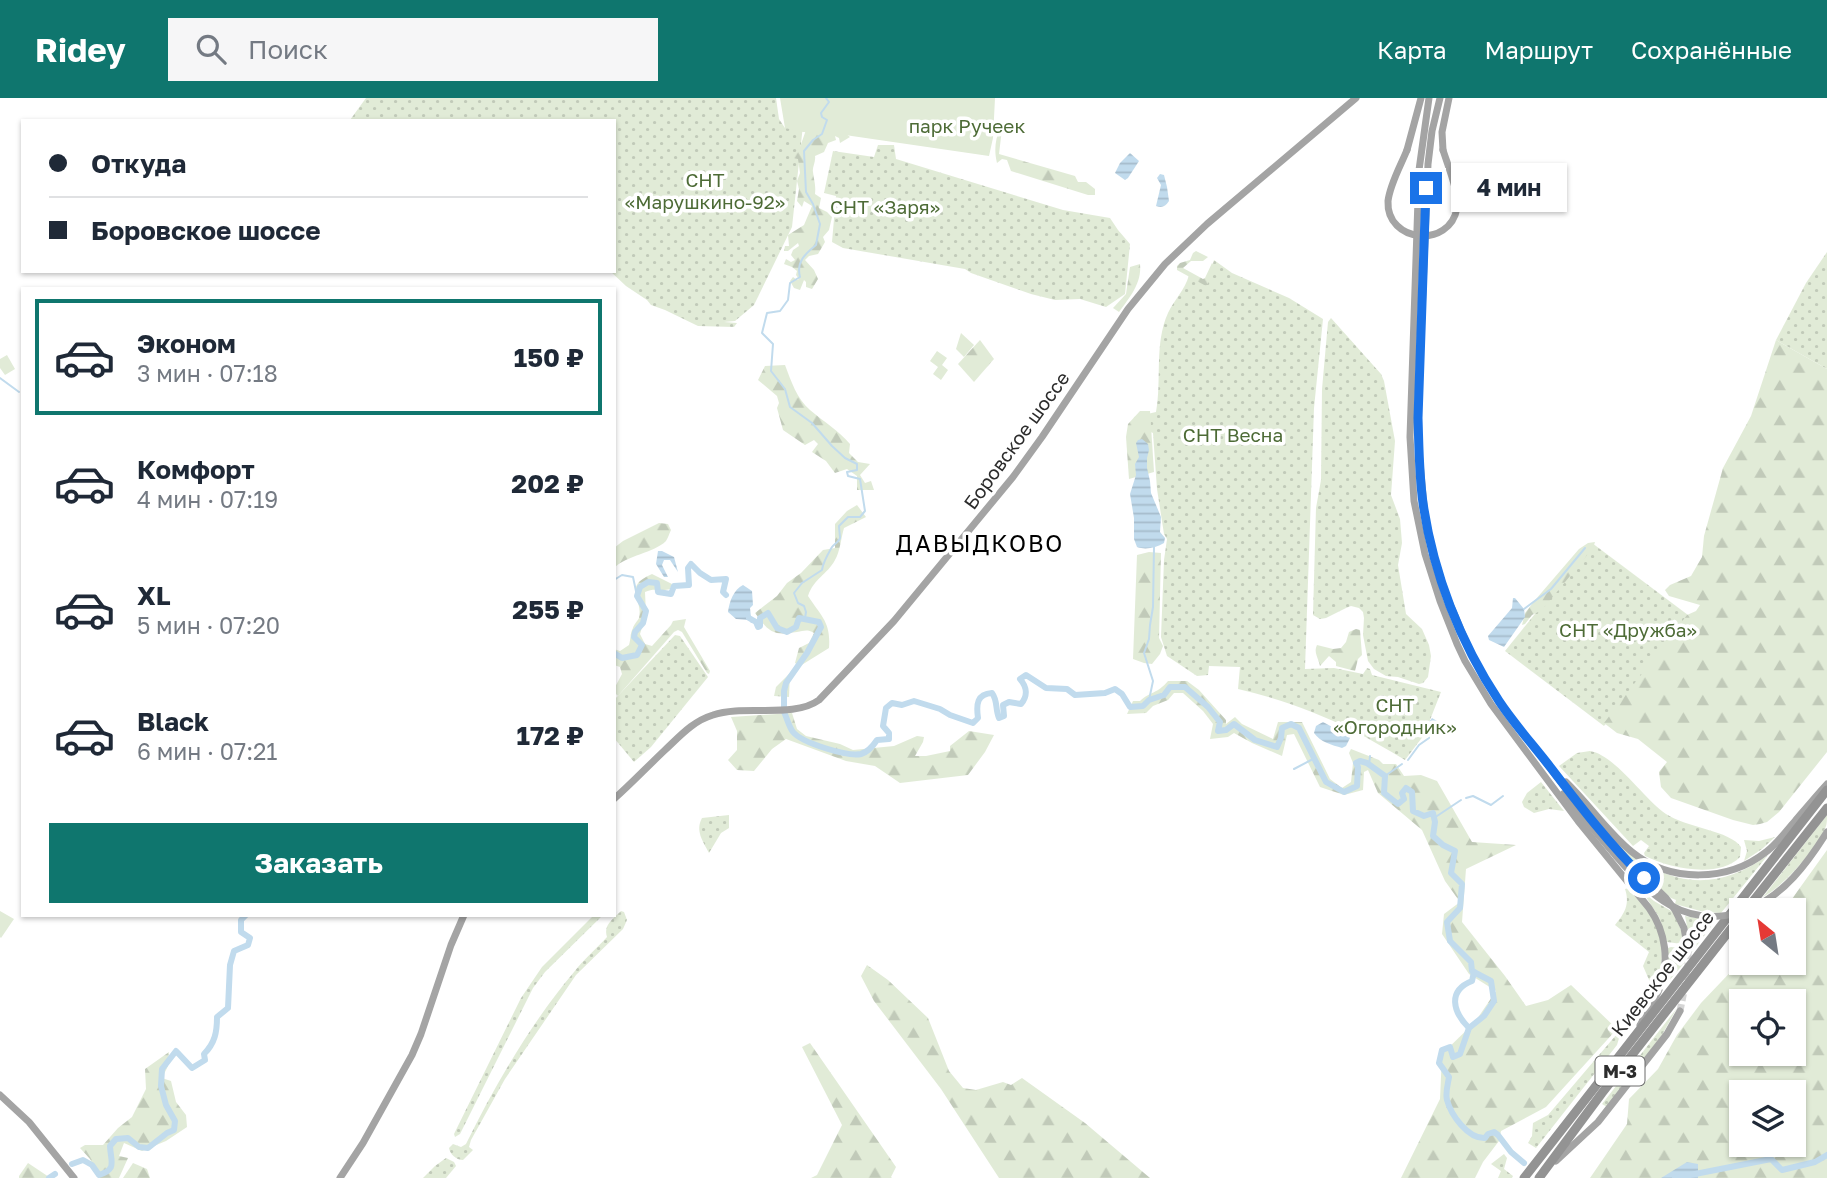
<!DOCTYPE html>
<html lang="ru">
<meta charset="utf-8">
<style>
body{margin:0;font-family:"Golos Text",sans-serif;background:#f6f6f7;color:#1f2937;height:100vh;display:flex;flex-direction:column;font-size:26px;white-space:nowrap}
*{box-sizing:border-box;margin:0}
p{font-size:23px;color:#747a83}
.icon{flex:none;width:38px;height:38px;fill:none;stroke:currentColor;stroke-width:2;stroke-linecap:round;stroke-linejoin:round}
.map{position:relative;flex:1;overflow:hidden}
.panel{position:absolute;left:21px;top:189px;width:595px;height:630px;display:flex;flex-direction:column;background:#fff;border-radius:0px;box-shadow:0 2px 5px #0004}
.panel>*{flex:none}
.top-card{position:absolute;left:21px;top:21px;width:595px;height:154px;border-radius:0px;box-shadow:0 2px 5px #0004;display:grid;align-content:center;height:154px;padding:0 28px;background:#fff}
.needle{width:46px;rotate:330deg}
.tools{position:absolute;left:1729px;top:800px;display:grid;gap:14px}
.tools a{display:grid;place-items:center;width:77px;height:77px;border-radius:0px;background:#fff;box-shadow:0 2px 5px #0004;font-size:35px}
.end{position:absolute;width:32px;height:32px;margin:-16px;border:9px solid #1a73e8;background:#fff;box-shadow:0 0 0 4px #fff}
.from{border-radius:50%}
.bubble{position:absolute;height:49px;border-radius:0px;background:#fff;box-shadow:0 2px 5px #0004;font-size:23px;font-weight:700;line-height:49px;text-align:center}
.top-card b{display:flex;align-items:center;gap:24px;height:66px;font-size:26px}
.top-card b+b{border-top:2px solid #e0e1e3}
.top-card i{width:18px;height:18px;background:#1f2937}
ul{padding:12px 0 0;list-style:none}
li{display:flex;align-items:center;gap:21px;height:116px;margin:0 14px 10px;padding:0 14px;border:4px solid transparent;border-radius:0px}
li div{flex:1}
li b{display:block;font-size:26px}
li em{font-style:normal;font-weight:700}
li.active{border-color:#0f766e}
li>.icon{width:63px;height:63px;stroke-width:1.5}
.cta{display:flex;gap:14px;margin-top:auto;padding:14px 28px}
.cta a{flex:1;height:80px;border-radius:0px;background:#0f766e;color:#fff;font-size:28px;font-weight:700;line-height:80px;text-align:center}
header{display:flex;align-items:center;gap:42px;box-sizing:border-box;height:98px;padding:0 35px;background:#0f766e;color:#fff}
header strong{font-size:33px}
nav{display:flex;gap:38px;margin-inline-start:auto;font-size:24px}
.search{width:490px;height:63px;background:#f6f6f7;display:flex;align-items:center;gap:18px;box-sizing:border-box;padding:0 24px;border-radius:0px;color:#747a83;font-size:26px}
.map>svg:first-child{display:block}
</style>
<header>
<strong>Ridey</strong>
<div class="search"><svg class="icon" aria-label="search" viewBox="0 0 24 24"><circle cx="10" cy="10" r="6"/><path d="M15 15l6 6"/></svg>Поиск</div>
<nav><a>Карта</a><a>Маршрут</a><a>Сохранённые</a></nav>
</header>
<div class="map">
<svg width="1827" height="1080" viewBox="0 0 1827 1080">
<defs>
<pattern id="grass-dots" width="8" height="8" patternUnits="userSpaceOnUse" patternTransform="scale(1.75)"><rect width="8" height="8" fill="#e1ebd7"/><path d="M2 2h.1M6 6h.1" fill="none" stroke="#c1cab9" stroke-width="1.8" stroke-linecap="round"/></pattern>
<pattern id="forest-firs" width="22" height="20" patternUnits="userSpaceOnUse" patternTransform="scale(1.75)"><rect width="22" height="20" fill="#e1ebd7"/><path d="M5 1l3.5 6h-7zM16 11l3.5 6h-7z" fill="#c1cab9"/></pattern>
<pattern id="water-rules" width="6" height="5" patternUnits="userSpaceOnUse" patternTransform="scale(1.75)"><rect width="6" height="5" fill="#c1dbed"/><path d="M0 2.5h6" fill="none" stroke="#a6bccb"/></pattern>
</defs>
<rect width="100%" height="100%" fill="#fff"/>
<g fill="url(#grass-dots)">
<polygon points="366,0 776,0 779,21 785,30 803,27 792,129 754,207 735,223 724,224 737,225 734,229 698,228 665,212 651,207 647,202 626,188 610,173 614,173 614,23 350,22"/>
<polygon points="878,47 894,47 896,61 1063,112 1110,120 1118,132 1130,146 1125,196 1106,209 1080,201 1055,202 1031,196 971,175 965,171 843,150 832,144 836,98 824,95 833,53 874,59"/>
<polygon points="1827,154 1827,271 1776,242 1806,185"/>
<path d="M1214 162 1232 175 1289 200 1323 221 1314 310 1305 571 1334 570 1363 576 1367 570 1370 571 1372 577 1441 594 1424 637 1405 662C1388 652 1370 641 1352 632 1316 614 1277 600 1238 591L1240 569 1209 568 1208 577 1197 578 1167 558 1161 539 1164 462 1167 441 1164 436 1157 391 1153 335 1133 326 1134 319 1156 314C1162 282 1154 246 1168 215 1174 202 1185 192 1189 177L1207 186Z"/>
<polygon points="1331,220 1381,276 1384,283 1395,343 1391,397 1400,421 1402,445 1398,467 1406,516 1422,531 1429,547 1431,558 1428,579 1423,585 1419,586 1398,579 1386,578 1374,571 1368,563 1363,537 1364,520 1363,514 1359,510 1351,508 1346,510 1326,520 1320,521 1313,517 1316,410 1321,382 1322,291 1328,224"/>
<polygon points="1592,445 1688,517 1604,628 1505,553"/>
<polygon points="675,537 680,538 708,579 651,649 634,664 614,640 614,602"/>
<path d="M1590 653C1615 657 1644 701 1666 716 1685 729 1731 733 1741 749L1740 759C1719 781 1669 770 1645 758L1644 755 1649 748 1641 742 1633 748 1559 668 1577 655Z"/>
<polygon points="1541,684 1564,713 1549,711 1534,715 1524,709 1522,704 1527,695"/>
<path d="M729 717V730L721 735 709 755C703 743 695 733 702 720Z"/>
<path d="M1827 717C1827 720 1827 726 1826 728 1819 748 1782 790 1763 799Z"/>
<polygon points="1775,739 1762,751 1744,763 1747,753 1744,742 1759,743"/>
<path d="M1615 743C1663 787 1714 797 1768 757L1721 815 1704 814 1675 806 1676 802 1671 800 1642 774Z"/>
<path d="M1629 790C1636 799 1645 807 1651 816 1668 844 1664 881 1647 907L1642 905 1650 884 1643 868 1649 854 1615 827C1625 815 1630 806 1625 791Z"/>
<polygon points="1642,793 1654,803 1673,814 1683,836 1685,864 1663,890 1668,850 1671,849 1681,850 1682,846 1667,844 1659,819"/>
<path d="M621 813 624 814 627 822 623 831 576 877 505 981 471 1042 469 1049 473 1052 463 1062C456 1062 450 1056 449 1050L453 1046 461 1049 466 1046C495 987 531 925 574 874 584 861 596 851 607 839 603 827 613 821 621 813Z"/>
<polygon points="594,817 603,817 545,874 533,890 460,1036 455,1039 454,1036 521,900 542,869"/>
<polygon points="1685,818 1715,823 1692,854"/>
<polygon points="1677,910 1662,937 1607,1009 1602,1006"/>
<polygon points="1622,930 1617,947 1536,1050 1528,1045 1532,1038 1533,1025 1548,1017"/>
<polygon points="1504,1056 1507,1060 1504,1071 1513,1078 1512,1080 1498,1080 1501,1073 1491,1066"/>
<polygon points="446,1060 454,1064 456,1068 446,1080 423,1080 435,1068"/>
</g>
<g fill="url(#forest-firs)" fill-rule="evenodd">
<path d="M807 29 844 34 850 39 840 45 839 40 835 38 836 42 828 45 824 54 815 58C816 64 812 69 813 74 814 83 816 87 815 96L821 100 819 110 827 114 832 119 829 132 823 139 825 144 818 156 809 158 805 162 814 172 818 181 812 191 806 189V184L804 182 800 192 794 190 790 183 793 179 797 182 799 181 796 177 797 173 792 169 784 166 786 161 791 164 795 162 791 157 793 152 799 148 798 145 788 153H784L785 148H789L788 137 804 127 812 108 804 103 802 109 797 103 799 91 797 83 800 75 798 61 793 60 794 55 799 52Z"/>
<path d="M1000 30 1002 31 999 56 1075 78 1078 84H1086L1095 91V97H1088L1011 73 1007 62 1002 61 997 65C994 53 995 42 1000 30Z"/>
<polygon points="1196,153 1208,159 1203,163 1191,163 1183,170 1203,181 1205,180 1212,165 1214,167 1210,182 1206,188 1177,172 1177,168 1180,165 1190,162 1193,155"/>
<path d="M1140 166C1142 185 1130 199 1119 214L1113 210 1126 196 1130 169Z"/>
<polygon points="980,242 994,261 974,284 958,266"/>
<polygon points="1776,242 1827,271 1827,654 1779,714 1767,724 1760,726 1753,727 1733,722 1671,700 1661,689 1659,674 1667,664 1638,641 1617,635 1604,625 1687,517 1696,513 1700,507 1669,498 1665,492 1670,487 1691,478 1702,459 1704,438 1723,370 1751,318"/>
<path d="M785 267C791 283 797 301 810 312 824 324 838 332 850 346L849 355 858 364 870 366 860 377 865 385 871 383 874 392H857V378L847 371 835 375 826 363 812 354 818 346 814 342 805 347 783 332 777 310 779 305 777 298 758 282 765 268Z"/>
<polygon points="1140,313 1150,313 1154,374 1129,381 1126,339 1128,326"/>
<path d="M857 407 866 419 844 430C841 440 840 454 835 462 827 477 814 480 808 498 821 518 831 524 829 550L800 568 795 565 799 550 809 545 814 535C807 531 804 533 797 534 773 538 769 534 755 515L777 498 787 485 801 475 823 452 835 450V426L847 413Z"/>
<path d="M659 425 668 426 671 432C669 436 668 440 666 443 654 455 627 457 614 470V450L623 443Z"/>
<polygon points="1595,444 1593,450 1542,512 1532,517 1525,526 1522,527 1525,515 1536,501 1579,451 1588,445"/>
<polygon points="1149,454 1161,455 1159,540 1163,548 1160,556 1152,566 1144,565 1133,561 1137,457"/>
<path d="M652 476 672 486 670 491C661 494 655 489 645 494L646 516 640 536 645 546 652 548 671 527 673 523 686 521 684 529 710 573 709 576 707 575 682 534 678 532 674 534 618 598 614 594V591L622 576 620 569 614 567V551L620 553 629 547C631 541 630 535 633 530 633 528 638 522 639 520 644 502 621 489 652 476Z"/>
<path d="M1356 531 1360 532 1362 557 1358 561 1355 573 1336 568V564L1329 558 1320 568C1319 561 1313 554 1317 547L1333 551 1341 550 1346 544 1349 534Z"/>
<polygon points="790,575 789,599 774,598 776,589"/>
<path d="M1168 583H1187L1199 592 1226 622V626L1235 619 1242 626 1273 641 1278 624H1302L1330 681 1342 690 1351 684 1353 665 1349 655 1351 651 1379 662 1383 666H1396L1404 678 1421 677 1437 683 1472 744 1516 747 1466 771 1462 824 1505 878 1526 908 1548 902 1571 887 1617 931 1546 1009 1501 1033 1499 1043 1483 1064 1475 1080H1401L1440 1001 1442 956 1475 924 1496 893 1469 876 1442 836 1444 816 1460 804 1445 783 1422 732 1378 695 1368 672 1364 674 1363 692 1344 697 1320 689 1294 636 1287 637 1282 658 1252 645 1234 635 1228 639 1210 641 1213 626 1203 613 1183 595H1174L1168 602 1153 608 1146 615 1127 616 1133 603H1140C1151 593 1157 596 1168 583Z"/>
<polygon points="792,615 797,631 806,638 840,646 853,652 894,648 917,638 924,639 923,644 915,658 926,658 950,653 950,648 969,633 994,637 985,654 968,677 900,685 875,668 846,663 786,641 772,651 754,673 737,672 728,662 737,652 737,633 731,619"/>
<path d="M1827 752V1080H1590L1627 1026 1629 1001 1658 971 1677 937 1701 905 1741 863V864H1794V812H1784ZM1741 903H1794V956H1741ZM1741 994H1794V1046H1741Z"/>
<polygon points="867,867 888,882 928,920 949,973 963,990 976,992 1003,984 1011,987 1022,980 1085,1025 1150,1080 999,1080 941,991 874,903 861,878"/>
<polygon points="810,945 896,1069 891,1079 892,1080 811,1080 817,1077 842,1027 802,949"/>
<polygon points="169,954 168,968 162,980 171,983 176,1004 186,1017 187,1029 166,1043 142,1053 124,1045 119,1058 128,1060 119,1080 99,1080 90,1061 80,1050 85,1047 103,1047 118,1030 132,1019 146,991 145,971"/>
<polygon points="28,1065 49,1079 49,1080 19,1080 19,1078"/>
<polygon points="133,1065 147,1071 150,1080 123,1080"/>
</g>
<g fill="#e1ebd7">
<polygon points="780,0 995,0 993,40 989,58 845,37 803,34 785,30"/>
<polygon points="961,235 974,247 964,259 956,251"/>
<polygon points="937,253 947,260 942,267 948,272 941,282 933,276 938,269 930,263"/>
<polygon points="7,257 15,271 5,277 0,270 0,261"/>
<polygon points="0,813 14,821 1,840 0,839"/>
</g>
<g fill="url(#water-rules)">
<polygon points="1130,55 1139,63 1128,80 1125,82 1115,75 1120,65"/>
<path d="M1160 76 1164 77 1167 89 1169 103C1165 109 1162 110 1156 108L1161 87 1157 80Z"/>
<path d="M1142 341 1148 346 1149 352 1147 360V370L1150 383 1151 395 1161 419 1160 434 1165 440 1164 445C1156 450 1145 452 1137 449L1134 441V420L1130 396 1136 377 1135 366 1139 359 1136 345 1138 342Z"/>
<polygon points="658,453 662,453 674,459 678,474 670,462 664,462 662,467 668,479 664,479 656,466"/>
<path d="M743 487 752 493 753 507 750 510 751 519 756 524 751 525 749 522 736 521 728 514C729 504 734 491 743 487Z"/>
<polygon points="1513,500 1515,500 1524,511 1525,519 1504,549 1489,542 1488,538 1512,510"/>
<polygon points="1432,620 1444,627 1437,636 1429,634 1426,631 1429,624"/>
<path d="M1323 624 1349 638 1350 640 1346 648 1342 650C1332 647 1320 644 1314 635L1316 628Z"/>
<polygon points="1687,1064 1698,1066 1698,1080 1661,1080"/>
</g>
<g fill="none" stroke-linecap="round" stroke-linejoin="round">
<g stroke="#c1dbed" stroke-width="2">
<polyline points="0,280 19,294"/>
<polyline points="614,482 622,477 633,479 637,498"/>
<polyline points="1524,511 1551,491 1585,450"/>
<path d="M805 520 806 514 804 508 798 505 794 495 802 485 822 472C823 464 828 456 832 449 834 446 839 444 840 440 840 439 839 429 839 428L848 419H860L865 413 860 381 848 378 847 374 857 372V366L845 360 832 348 812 325 790 309 785 291 771 273 773 246 762 235 767 215 780 213 788 202 790 185 800 179C796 164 805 156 816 147L820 126 813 106 806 94 804 53 813 42 822 36 827 22 822 19 821 15 829 4 826 0"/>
<polyline points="1149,602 1153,583 1144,555 1149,541 1150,527 1153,509 1154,449"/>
<polyline points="1408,662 1419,647 1429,640 1429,634"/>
<polyline points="1369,667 1370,658"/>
<polyline points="1294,671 1313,661"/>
<polyline points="1385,678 1402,666"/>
<polyline points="1466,700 1473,698 1491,707 1503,698"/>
<polyline points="1434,720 1461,702"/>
</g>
<g stroke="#c1dbed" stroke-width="6">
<polyline points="749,520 756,524 758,529 760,528 760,520 768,515 777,530 787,534 796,529 799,520 819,524 821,529 807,555 786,585 784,593 784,609"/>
<polyline points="614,555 622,560 637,557 642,547 634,539 635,534 643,525 646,513 637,498 640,489 648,484 657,485 658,494 671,496 674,488 689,487 688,470 691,466 700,475 711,482 726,481 723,494 726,497"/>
<path d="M784 614C787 620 789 629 793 634 802 645 848 659 861 656 868 654 873 648 877 642L889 641V635L883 628 886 610 892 605 902 607 914 603 940 611 950 617 973 625 978 620C976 606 977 596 992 595 998 603 995 611 999 620L1004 618 1003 607 1009 604 1021 606C1028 598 1027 589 1020 581L1026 577 1046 590 1067 591 1075 597 1105 595 1115 591 1122 596 1130 609 1143 608 1149 602 1164 597 1170 589H1185L1208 609 1220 624 1218 633 1226 632 1234 626 1255 642 1277 649 1281 640 1282 630 1291 626 1299 630 1326 684 1344 694 1357 688 1358 669 1356 665 1360 663 1367 665 1385 678 1384 695 1398 706 1404 701 1402 695 1406 690 1412 694 1413 713 1424 718 1433 715 1435 724 1433 738 1443 747 1455 753 1451 775 1462 786 1460 810 1447 824 1450 843 1471 864 1472 873 1491 883 1494 903 1484 918 1469 930 1460 956 1453 959 1450 949 1442 952 1439 965 1449 979C1448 986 1445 995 1447 1002 1451 1017 1468 1041 1485 1040L1488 1036 1494 1034 1498 1037 1511 1054 1524 1065"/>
<path d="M1469 930C1453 914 1447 893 1472 883L1474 874"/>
<path d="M72 1066 83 1062 92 1067 99 1077C117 1071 111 1065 110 1048L116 1041 128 1040 139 1049 148 1050 167 1035 174 1032 175 1023 166 1007 161 988 162 971 176 953 192 970 205 962 204 956C215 945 217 934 217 919L228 910 230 867 234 853 248 847 250 840 241 834V822L246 817"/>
<polyline points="49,1080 55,1076"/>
<polyline points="1675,1080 1771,1061 1782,1072 1815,1064 1827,1057"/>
</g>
<polyline stroke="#d5d5d5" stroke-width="7" stroke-dasharray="7 3.5" stroke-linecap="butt" points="1680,913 1688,873 1688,853"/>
<g stroke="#a4a4a4" stroke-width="7">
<path d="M1429 0 1419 72 1410 339 1414 403 1425 456 1440 503 1457 546 1465 563 1491 606 1578 723 1649 810C1666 834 1670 864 1659 892 1654 904 1645 915 1640 927"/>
<polyline points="1440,0 1432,33 1428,66 1418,315 1419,354 1425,418 1434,458 1445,494 1473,560 1502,608 1564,688 1631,766 1666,800 1675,812 1684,830 1688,853"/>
<polyline points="1407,52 1421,0"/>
<polyline points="1443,52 1442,34 1449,0"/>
<path d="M1566 684C1589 706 1607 734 1632 754 1670 785 1728 784 1766 754 1777 746 1786 733 1795 723 1806 710 1816 698 1827 686"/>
<polyline points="1563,696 1616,758"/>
<path d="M614 701C632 685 648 668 665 652 680 638 693 623 713 617 744 606 793 621 819 602L894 523 1013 379 1042 339 1128 211 1165 166 1207 126 1356 0"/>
<path d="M1748 812C1784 797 1807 766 1827 734"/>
<polyline points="0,997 29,1024 74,1080"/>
<polyline points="1556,1063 1598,1024 1667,936 1680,913"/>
<polyline points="340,1080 363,1045 412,957 421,936 451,847 464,817"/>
</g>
<g stroke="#939393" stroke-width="9">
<polyline points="1746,812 1827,710"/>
<polyline points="1524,1080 1827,692"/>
<polyline points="1539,1080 1602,995 1741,818"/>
</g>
<g stroke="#a4a4a4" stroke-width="7">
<path d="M1407 52C1401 67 1390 86 1388 103 1386 145 1450 151 1457 110 1459 94 1448 68 1443 52"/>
<path d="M1616 758C1649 797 1685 831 1741 814"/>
</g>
</g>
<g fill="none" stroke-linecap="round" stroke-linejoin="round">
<path stroke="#1a73e8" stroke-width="9" d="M1426 90 1418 320C1419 349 1419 377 1423 405 1433 475 1460 544 1499 603 1515 627 1534 648 1551 670 1580 708 1610 747 1644 780"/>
</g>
<g text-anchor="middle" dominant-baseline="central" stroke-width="7" stroke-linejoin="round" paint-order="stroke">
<rect fill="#fff" stroke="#6b6b6b" stroke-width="2" x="1595.5" y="958.5" width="49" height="29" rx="5"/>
<g font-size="18" font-weight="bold" fill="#2c2c2c">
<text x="1620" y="973">М-3</text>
</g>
<g font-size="19" fill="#4d6b36" stroke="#fff">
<text x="967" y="27">парк Ручеек</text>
<text x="705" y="81">СНТ<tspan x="705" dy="22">«Марушкино-92»</tspan></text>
<text x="885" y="108">СНТ «Заря»</text>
<text x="1233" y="336">СНТ Весна</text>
<text x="1628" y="531">СНТ «Дружба»</text>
<text x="1395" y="606">СНТ<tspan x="1395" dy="22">«Огородник»</tspan></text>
</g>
<g font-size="19" fill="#2c2c2c" stroke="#fff">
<text transform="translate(1016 342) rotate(-54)">Боровское шоссе</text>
<text transform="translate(1662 875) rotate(-52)">Киевское шоссе</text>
</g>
<g font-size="23" letter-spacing="2" fill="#000" stroke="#fff">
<text x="980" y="445">ДАВЫДКОВО</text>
</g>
</g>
</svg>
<div class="tools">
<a><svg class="needle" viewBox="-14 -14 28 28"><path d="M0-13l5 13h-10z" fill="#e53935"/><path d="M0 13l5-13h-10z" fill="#747a83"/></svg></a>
<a><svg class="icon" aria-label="locate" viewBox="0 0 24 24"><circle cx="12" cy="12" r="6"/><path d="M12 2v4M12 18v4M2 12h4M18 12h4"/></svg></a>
<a><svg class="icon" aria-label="layers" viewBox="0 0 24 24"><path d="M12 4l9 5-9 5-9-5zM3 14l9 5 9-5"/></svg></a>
</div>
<i class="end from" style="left:1644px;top:780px"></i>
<i class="end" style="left:1426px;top:90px"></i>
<div class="bubble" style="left:1451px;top:65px;width:116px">4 мин</div>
<div class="top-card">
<b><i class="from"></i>Откуда</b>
<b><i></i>Боровское шоссе</b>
</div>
<section class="panel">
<ul>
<li class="active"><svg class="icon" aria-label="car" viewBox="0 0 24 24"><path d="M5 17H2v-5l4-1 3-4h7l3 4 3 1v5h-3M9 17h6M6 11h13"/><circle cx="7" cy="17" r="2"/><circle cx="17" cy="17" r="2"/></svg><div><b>Эконом</b><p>3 мин · 07:18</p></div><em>150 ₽</em></li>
<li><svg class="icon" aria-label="car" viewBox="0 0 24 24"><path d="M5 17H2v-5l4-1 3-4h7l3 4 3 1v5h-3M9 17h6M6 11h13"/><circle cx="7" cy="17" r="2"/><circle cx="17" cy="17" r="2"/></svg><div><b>Комфорт</b><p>4 мин · 07:19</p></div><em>202 ₽</em></li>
<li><svg class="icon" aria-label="car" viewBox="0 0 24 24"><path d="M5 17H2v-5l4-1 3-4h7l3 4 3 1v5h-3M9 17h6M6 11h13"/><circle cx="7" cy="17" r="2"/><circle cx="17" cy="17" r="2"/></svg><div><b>XL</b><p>5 мин · 07:20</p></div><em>255 ₽</em></li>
<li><svg class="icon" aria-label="car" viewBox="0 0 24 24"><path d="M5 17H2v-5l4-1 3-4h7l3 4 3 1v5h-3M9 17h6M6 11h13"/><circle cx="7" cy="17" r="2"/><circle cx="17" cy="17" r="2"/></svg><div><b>Black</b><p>6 мин · 07:21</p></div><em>172 ₽</em></li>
</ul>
<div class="cta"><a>Заказать</a></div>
</section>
</div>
